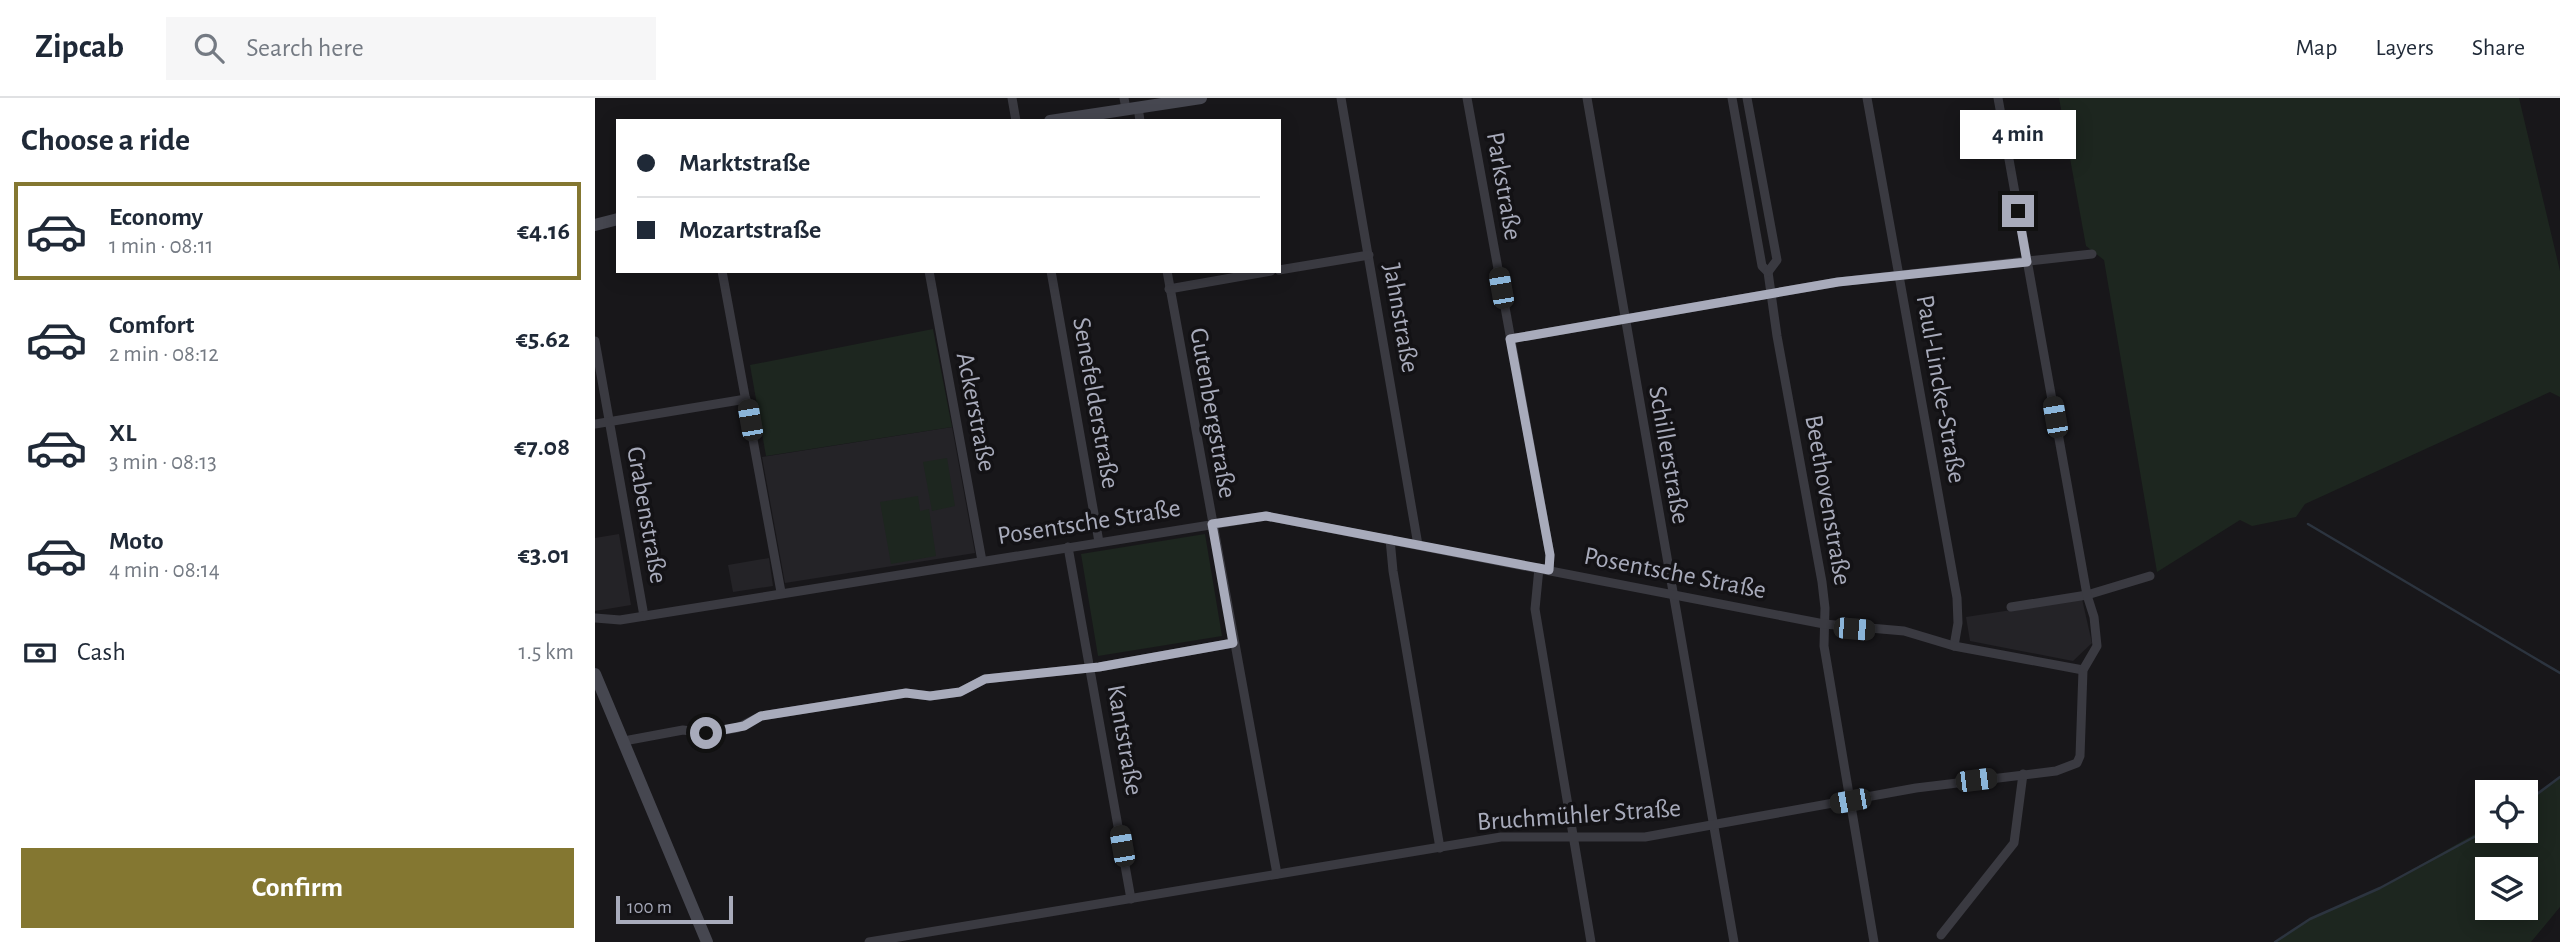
<!DOCTYPE html>
<meta charset="utf-8">
<style>
body{margin:0;font-family:"Alegreya Sans",sans-serif;background:#f6f6f7;color:#1f2937;height:100vh;display:flex;flex-direction:column;font-size:26px;white-space:nowrap}
*{box-sizing:border-box;margin:0}
p{font-size:23px;color:#747a83}
.icon{flex:none;width:38px;height:38px;fill:none;stroke:currentColor;stroke-width:2;stroke-linecap:round;stroke-linejoin:round}
.map{position:relative;flex:1;overflow:hidden}
.drawer{display:flex;flex-direction:column;background:#fff;width:595px}
.drawer>*{flex:none}
.top-card{position:absolute;left:21px;top:21px;width:665px;height:154px;border-radius:0px;box-shadow:0 4px 18px #0003;display:grid;align-content:center;height:154px;padding:0 21px;background:#fff}
.controls{position:absolute;left:1880px;top:682px;display:grid;gap:14px}
.controls a{display:grid;place-items:center;width:63px;height:63px;border-radius:0px;background:#fff;box-shadow:0 4px 18px #0003;font-size:35px}
.scale{position:absolute;left:21px;bottom:18px;width:117px;box-sizing:border-box;padding-left:7px;border:4px solid #a8abbb;border-top:0;font-size:19px;line-height:24px;white-space:nowrap;color:#a8abbb;-webkit-text-stroke:5px #131215;paint-order:stroke}
.end{position:absolute;width:32px;height:32px;margin:-16px;border:9px solid #a8abbb;background:#111;box-shadow:0 0 0 4px #111}
.from{border-radius:50%}
.bubble{position:absolute;height:49px;border-radius:0px;background:#fff;box-shadow:0 4px 18px #0003;font-size:23px;font-weight:700;line-height:49px;text-align:center}
.car{position:absolute;width:21px;height:42px;margin:-21px -10px;border-radius:9px;box-shadow:0 0 5px 2px #0007;background:linear-gradient(#222 24%,#8ab4d8 0 40%,#222 0 76%,#8ab4d8 0 86%,#222 0)}
.top-card b{display:flex;align-items:center;gap:24px;height:66px;font-size:26px}
.top-card b+b{border-top:2px solid #e0e1e3}
.top-card i{width:18px;height:18px;background:#1f2937}
ul{padding:0;list-style:none}
li{display:flex;align-items:center;gap:21px;height:98px;margin:0 14px 10px;padding:0 7px;border:4px solid transparent;border-radius:0px}
li div{flex:1}
li b{display:block;font-size:26px}
li em{font-style:normal;font-weight:700}
li.active{border-color:#847731}
li>.icon{width:63px;height:63px;stroke-width:1.5}
h2{padding:0 21px;font-size:32px;line-height:84px}
.pay{display:flex;align-items:center;gap:18px;height:77px;padding:0 21px;font-size:26px}
.pay p{margin-inline-start:auto}
.action{display:flex;gap:14px;margin-top:auto;padding:14px 21px}
.action a{flex:1;height:80px;border-radius:0px;background:#847731;color:#fff;font-size:28px;font-weight:700;line-height:80px;text-align:center}
header{display:flex;align-items:center;gap:42px;box-sizing:border-box;height:98px;padding:0 35px;background:#fff;border-bottom:2px solid #e0e1e3}
header strong{font-size:33px}
nav{display:flex;gap:38px;margin-inline-start:auto;font-size:24px}
.search{width:490px;height:63px;background:#f6f6f7;display:flex;align-items:center;gap:18px;box-sizing:border-box;padding:0 24px;border-radius:0px;color:#747a83;font-size:26px}
main{display:flex;flex:1;min-height:0}
.map>svg:first-child{display:block}
</style>
<header>
<strong>Zipcab</strong>
<div class="search"><svg class="icon" aria-label="search" viewBox="0 0 24 24"><circle cx="10" cy="10" r="6"/><path d="M15 15l6 6"/></svg>Search here</div>
<nav><a>Map</a><a>Layers</a><a>Share</a></nav>
</header>
<main>
<section class="drawer">
<h2>Choose a ride</h2>
<ul>
<li class="active"><svg class="icon" aria-label="car" viewBox="0 0 24 24"><path d="M5 17H2v-5l4-1 3-4h7l3 4 3 1v5h-3M9 17h6M6 11h13"/><circle cx="7" cy="17" r="2"/><circle cx="17" cy="17" r="2"/></svg><div><b>Economy</b><p>1 min · 08:11</p></div><em>€4.16</em></li>
<li><svg class="icon" aria-label="car" viewBox="0 0 24 24"><path d="M5 17H2v-5l4-1 3-4h7l3 4 3 1v5h-3M9 17h6M6 11h13"/><circle cx="7" cy="17" r="2"/><circle cx="17" cy="17" r="2"/></svg><div><b>Comfort</b><p>2 min · 08:12</p></div><em>€5.62</em></li>
<li><svg class="icon" aria-label="car" viewBox="0 0 24 24"><path d="M5 17H2v-5l4-1 3-4h7l3 4 3 1v5h-3M9 17h6M6 11h13"/><circle cx="7" cy="17" r="2"/><circle cx="17" cy="17" r="2"/></svg><div><b>XL</b><p>3 min · 08:13</p></div><em>€7.08</em></li>
<li><svg class="icon" aria-label="car" viewBox="0 0 24 24"><path d="M5 17H2v-5l4-1 3-4h7l3 4 3 1v5h-3M9 17h6M6 11h13"/><circle cx="7" cy="17" r="2"/><circle cx="17" cy="17" r="2"/></svg><div><b>Moto</b><p>4 min · 08:14</p></div><em>€3.01</em></li>
</ul>
<div class="pay"><svg class="icon" aria-label="cash" viewBox="0 0 24 24"><path d="M3 7h18v10H3z"/><circle cx="12" cy="12" r="2"/></svg>Cash<p>1.5 km</p></div>
<div class="action"><a>Confirm</a></div>
</section>
<div class="map">
<svg width="1965" height="844" viewBox="0 0 1965 844">
<rect width="100%" height="100%" fill="#18171a"/>
<g fill="#242327">
<polygon points="357,329 380,455 190,485 167,359"/>
<polygon points="24,436 36,507 0,513 0,440"/>
<polygon points="174,460 178,488 138,494 133,467"/>
<polygon points="1487,501 1497,545 1478,563 1375,543 1371,519"/>
</g>
<g fill="#1d261f" fill-rule="evenodd">
<polygon points="1464,0 1924,0 1965,173 1965,299 1955,294 1710,406 1701,419 1657,428 1645,422 1562,474 1509,162 1491,148"/>
<polygon points="338,231 357,329 171,358 155,267"/>
<polygon points="352,360 360,408 337,413 328,364"/>
<polygon points="323,398 325,413 334,411 341,458 296,466 285,404"/>
<polygon points="610,436 627,538 503,558 486,456"/>
<path d="M1965 679V809L1936 844H1680L1715 821 1785 790 1892 729V733H1930V705ZM1892 772H1930V810H1892Z"/>
</g>
<g fill="none" stroke-linecap="round" stroke-linejoin="round">
<g stroke="#2c343f" stroke-width="2.5">
<polyline points="1713,426 1965,575"/>
<polyline points="1930,705 1965,679"/>
<polyline points="1680,844 1715,821 1785,790 1892,732"/>
</g>
<g stroke="#3a3a41" stroke-width="9">
<polyline points="417,0 421,23"/>
<polyline points="529,0 531,11"/>
<polyline points="746,0 823,447"/>
<polyline points="872,0 955,457 954,472"/>
<polyline points="992,0 1139,844"/>
<polyline points="1137,0 1167,168 1173,174 1182,238 1227,484 1230,510 1229,548 1279,844"/>
<polyline points="1152,0 1182,162 1173,174"/>
<polyline points="1272,0 1362,500 1363,525 1359,548"/>
<polyline points="543,9 545,23"/>
<polyline points="684,172 774,157"/>
<polyline points="127,173 186,494"/>
<polyline points="334,173 387,463"/>
<polyline points="456,173 504,444"/>
<polyline points="572,173 682,776"/>
<polyline points="574,191 676,173"/>
<polyline points="915,241 1243,184 1497,156"/>
<polyline points="0,243 49,518"/>
<polyline points="0,326 151,301"/>
<polyline points="795,441 798,473 845,750"/>
<polyline points="473,449 536,801"/>
<polyline points="944,470 940,511 996,844"/>
<polyline points="1416,509 1492,497 1555,478"/>
<polyline points="0,520 25,522 671,418 1229,526 1309,533 1359,548 1488,572"/>
<polyline points="29,643 88,632 111,635 142,630 166,618 311,595 335,598 365,594 390,581 504,569 638,545"/>
<polyline points="1346,837 1419,745 1428,676"/>
<polyline points="274,844 906,739 1050,739 1321,690 1461,673 1482,665 1485,658 1488,572 1502,548 1499,519 1492,497 1403,0"/>
</g>
<g stroke="#464750" stroke-width="12">
<polyline points="455,23 606,0"/>
<polyline points="0,127 23,121"/>
<polyline points="0,576 112,844"/>
</g>
</g>
<g fill="none" stroke-linecap="round" stroke-linejoin="round">
<polyline stroke="#a8abbb" stroke-width="9" points="111,635 149,628 166,618 311,595 335,598 365,594 390,581 504,569 638,545 617,426 671,418 954,472 955,457 915,241 1243,184 1432,164 1423,113"/>
</g>
<g text-anchor="middle" dominant-baseline="central" stroke-width="7" stroke-linejoin="round" paint-order="stroke">
<g font-size="26" fill="#a8abbb" stroke="#131215">
<text transform="translate(909 88) rotate(80)">Parkstraße</text>
<text transform="translate(806 220) rotate(80)">Jahnstraße</text>
<text transform="translate(1346 291) rotate(80)">Paul-Lincke-Straße</text>
<text transform="translate(501 305) rotate(80)">Senefelderstraße</text>
<text transform="translate(381 314) rotate(79)">Ackerstraße</text>
<text transform="translate(618 315) rotate(80)">Gutenbergstraße</text>
<text transform="translate(1074 357) rotate(80)">Schillerstraße</text>
<text transform="translate(1233 402) rotate(80)">Beethovenstraße</text>
<text transform="translate(52 417) rotate(80)">Grabenstraße</text>
<text transform="translate(494 424) rotate(-9)">Posentsche Straße</text>
<text transform="translate(1080 475) rotate(11)">Posentsche Straße</text>
<text transform="translate(530 642) rotate(80)">Kantstraße</text>
<text transform="translate(984 717) rotate(-4)">Bruchmühler Straße</text>
</g>
</g>
</svg>
<div class="controls">
<a><svg class="icon" aria-label="locate" viewBox="0 0 24 24"><circle cx="12" cy="12" r="6"/><path d="M12 2v4M12 18v4M2 12h4M18 12h4"/></svg></a>
<a><svg class="icon" aria-label="layers" viewBox="0 0 24 24"><path d="M12 4l9 5-9 5-9-5zM3 14l9 5 9-5"/></svg></a>
</div>
<div class="scale">100 m</div>
<i class="end from" style="left:111px;top:635px"></i>
<i class="end" style="left:1423px;top:113px"></i>
<div class="bubble" style="left:1365px;top:12px;width:116px">4 min</div>
<i class="car" style="left:906px;top:190px;rotate:350deg"></i>
<i class="car" style="left:1460px;top:319px;rotate:350deg"></i>
<i class="car" style="left:155px;top:322px;rotate:350deg"></i>
<i class="car" style="left:1259px;top:531px;rotate:95deg"></i>
<i class="car" style="left:1381px;top:682px;rotate:83deg"></i>
<i class="car" style="left:1255px;top:703px;rotate:260deg"></i>
<i class="car" style="left:527px;top:748px;rotate:350deg"></i>
<div class="top-card">
<b><i class="from"></i>Marktstraße</b>
<b><i></i>Mozartstraße</b>
</div>
</div>
</main>
